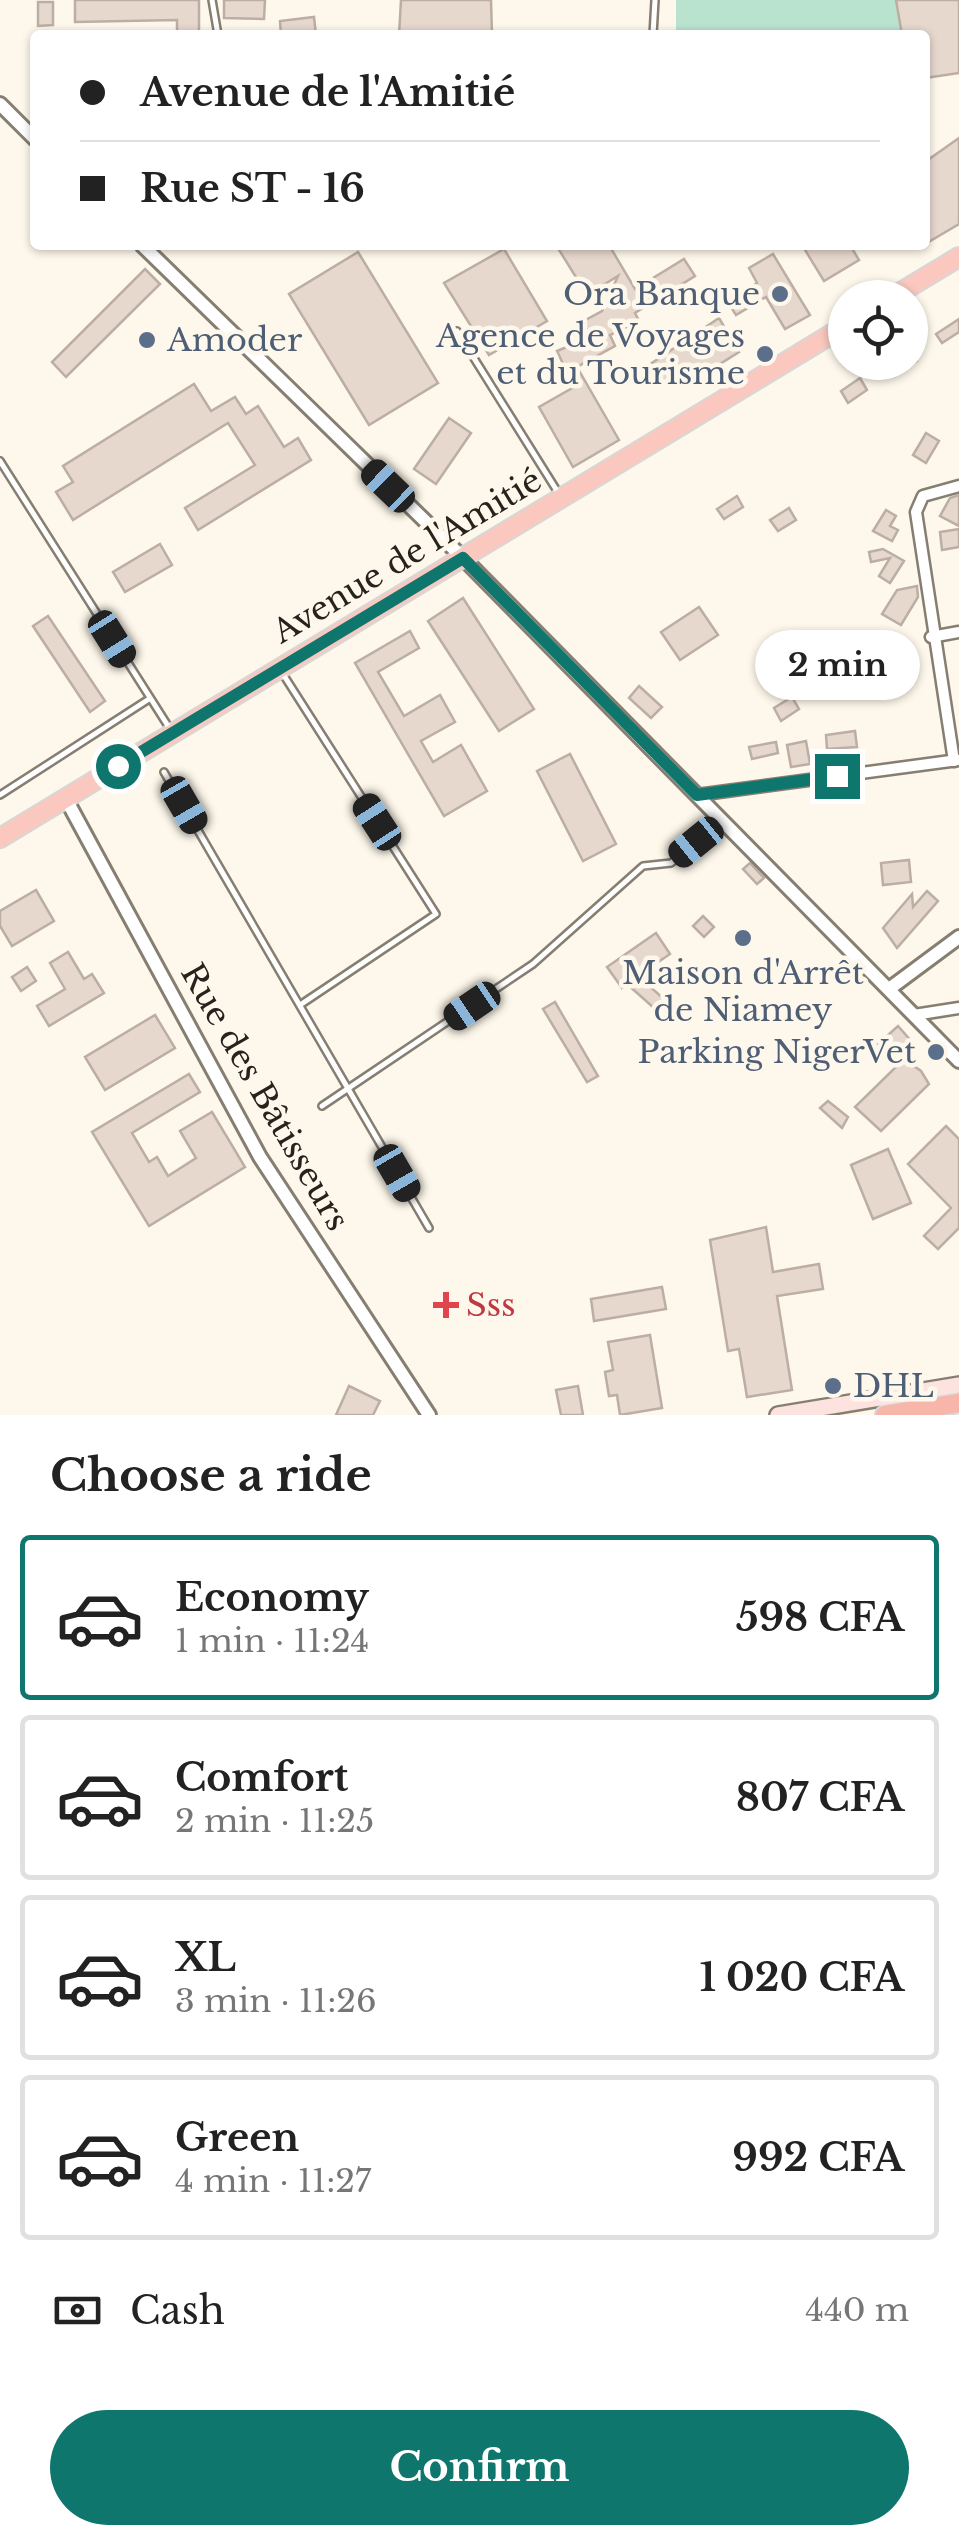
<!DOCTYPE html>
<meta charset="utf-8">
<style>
body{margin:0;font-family:"Libre Baskerville",serif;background:#f2f2f2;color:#222;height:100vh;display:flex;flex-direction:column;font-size:38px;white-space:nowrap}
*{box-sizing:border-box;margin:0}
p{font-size:32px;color:#767676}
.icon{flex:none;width:55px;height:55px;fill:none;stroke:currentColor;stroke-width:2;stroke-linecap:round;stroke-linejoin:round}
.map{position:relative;height:1415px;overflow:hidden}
.panel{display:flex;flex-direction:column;background:#fff;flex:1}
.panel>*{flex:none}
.top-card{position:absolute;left:30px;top:30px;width:900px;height:220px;border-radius:10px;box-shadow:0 2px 8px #0004;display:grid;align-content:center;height:220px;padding:0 50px;background:#fff}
.controls{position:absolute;left:828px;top:280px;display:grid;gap:20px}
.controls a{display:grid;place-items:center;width:100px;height:100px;border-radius:50%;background:#fff;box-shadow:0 2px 8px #0004;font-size:50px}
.end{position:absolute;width:45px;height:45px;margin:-22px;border:12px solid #0f766e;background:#fff;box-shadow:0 0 0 5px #fff}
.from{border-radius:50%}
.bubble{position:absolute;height:70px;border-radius:35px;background:#fff;box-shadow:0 2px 8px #0004;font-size:32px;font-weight:700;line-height:70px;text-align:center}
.car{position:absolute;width:30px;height:60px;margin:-30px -15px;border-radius:12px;box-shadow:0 0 8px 2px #0007;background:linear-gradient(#222 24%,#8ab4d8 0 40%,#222 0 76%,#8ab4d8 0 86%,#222 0)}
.top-card b{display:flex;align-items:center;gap:35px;height:95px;font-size:38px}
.top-card b+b{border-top:2px solid #e0e0e0}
.top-card i{width:25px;height:25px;background:#222}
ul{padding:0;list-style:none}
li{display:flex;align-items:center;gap:30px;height:165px;margin:0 20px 15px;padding:0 30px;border:5px solid #e0e0e0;border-radius:10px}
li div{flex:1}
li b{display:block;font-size:38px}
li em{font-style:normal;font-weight:700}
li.selected{border-color:#0f766e}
li>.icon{width:90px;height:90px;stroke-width:1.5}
h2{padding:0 50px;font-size:45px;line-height:120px}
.pay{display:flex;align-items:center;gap:25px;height:110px;padding:0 50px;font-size:38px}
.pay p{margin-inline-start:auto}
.primary-button{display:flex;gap:20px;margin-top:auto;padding:20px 50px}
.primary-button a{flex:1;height:115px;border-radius:60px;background:#0f766e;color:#fff;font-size:40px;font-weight:700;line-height:115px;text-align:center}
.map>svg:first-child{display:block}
</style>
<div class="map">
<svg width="959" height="1415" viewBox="0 0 959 1415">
<rect width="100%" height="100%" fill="#fef8ec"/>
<polygon fill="#bae3cf" points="676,0 896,0 902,35 676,35"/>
<g fill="#e7d8ce" stroke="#bcaea4" stroke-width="2.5">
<polygon points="75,0 199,0 199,35 177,35 177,20 75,22"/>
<polygon points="224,0 265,0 264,19 224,18"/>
<polygon points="401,0 491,0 492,35 399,35"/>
<polygon points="896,0 959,0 959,73 925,78 925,35 902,35"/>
<polygon points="38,2 53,2 53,25 38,26"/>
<polygon points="314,17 316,35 281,35 280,21"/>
<polygon points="959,138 959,224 925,244 925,162"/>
<polygon points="556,245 609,245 635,289 684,259 695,276 635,313 639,321 610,335 615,346 577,367 619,440 573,467 539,407 574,387 557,351 591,337 582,322 602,311 618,276 587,295"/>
<polygon points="802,245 850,245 859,260 824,281"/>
<polygon points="504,249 547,321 489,355 444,283"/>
<polygon points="358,252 438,383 369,425 289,294"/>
<polygon points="773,254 810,315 785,329 766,297 736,315 727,301 757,283 749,268"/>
<polygon points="145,269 160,284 66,377 52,362"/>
<polygon points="719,318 739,352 696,379 690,368 661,386 649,365"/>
<polygon points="959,319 959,332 942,343 936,334"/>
<polygon points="886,362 915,362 895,376"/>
<polygon points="860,378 867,390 848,403 841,391"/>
<polygon points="194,384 211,411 235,397 246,414 258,406 284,447 298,438 311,460 198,530 185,508 255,465 228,423 73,520 56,492 73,482 63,466"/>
<polygon points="449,418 471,433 436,484 414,469"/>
<polygon points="926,433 939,441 926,463 913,455"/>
<polygon points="959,495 959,526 940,516 950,498"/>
<polygon points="737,496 743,507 724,519 717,509"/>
<polygon points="789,508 796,520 778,531 770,520"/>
<polygon points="886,510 896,516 890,526 898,530 892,541 873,531"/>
<polygon points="959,529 959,547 942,550 940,532"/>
<polygon points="160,544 172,565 125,592 113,572"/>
<polygon points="883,549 904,561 890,583 879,576 890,558 871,562 869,552"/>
<polygon points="917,586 918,597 901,625 882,614 897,590"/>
<polygon points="463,598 534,709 499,731 428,621"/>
<polygon points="699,607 718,635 680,660 661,632"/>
<polygon points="48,616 105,701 90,712 33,626"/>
<polygon points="410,631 419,648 378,672 404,716 440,695 455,722 421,741 433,762 461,745 487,791 444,816 355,663"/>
<polygon points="839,668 844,676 828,686 823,678"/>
<polygon points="639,686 662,707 651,718 629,698"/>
<polygon points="792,697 799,709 781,721 774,708"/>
<polygon points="855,731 857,747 827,749 826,735"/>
<polygon points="806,741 810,764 791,767 787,745"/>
<polygon points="776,742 778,753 752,759 749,747"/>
<polygon points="570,754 616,844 583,861 537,771"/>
<polygon points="909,860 911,882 883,885 881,863"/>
<polygon points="750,863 764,878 757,884 743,869"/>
<polygon points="36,890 54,921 12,946 0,926 0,911"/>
<polygon points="927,891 938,901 897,948 883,928 912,894 913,907"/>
<polygon points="703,916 714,927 704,937 693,926"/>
<polygon points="656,933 670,954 638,976 664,999 655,1009 627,984 622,988 607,967"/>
<polygon points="68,952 84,979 92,974 104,993 49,1026 37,1006 65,989 50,963"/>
<polygon points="27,967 36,981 21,991 12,977"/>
<polygon points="555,1002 598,1076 587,1082 543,1009"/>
<polygon points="155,1015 175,1048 105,1090 85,1057"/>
<polygon points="898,1026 912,1042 898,1055 921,1071 929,1084 881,1131 855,1107 897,1066 878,1044"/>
<polygon points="189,1074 200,1092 132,1133 149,1162 157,1157 168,1176 196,1158 180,1131 212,1112 245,1167 149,1226 92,1132"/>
<polygon points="828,1101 848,1117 842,1128 820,1108"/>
<polygon points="946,1126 959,1139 959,1228 938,1249 924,1236 951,1208 908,1164"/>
<polygon points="888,1149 911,1203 873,1219 851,1165"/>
<polygon points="766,1227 773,1272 819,1264 823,1289 777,1296 792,1390 747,1397 739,1349 728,1351 710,1240"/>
<polygon points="662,1287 666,1309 594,1321 591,1299"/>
<polygon points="650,1335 662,1408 620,1415 617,1395 609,1396 605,1372 613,1370 608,1342"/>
<polygon points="349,1386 380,1401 373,1415 336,1415"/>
<polygon points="578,1386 583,1415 561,1415 556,1390"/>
</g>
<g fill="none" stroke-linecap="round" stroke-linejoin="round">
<g stroke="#867e71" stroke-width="10">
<g id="service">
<polyline points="212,0 218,35"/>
<polyline points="653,35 655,0"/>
<polyline points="457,331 559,494"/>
<polyline points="0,461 170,729"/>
<polyline points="281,671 436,914 300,1005"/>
<polyline points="164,772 429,1228"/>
<polyline points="0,795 149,699"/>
<polyline points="322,1106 533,964 643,866 671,863 721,822"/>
</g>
</g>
<g stroke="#867e71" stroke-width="15">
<g id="minor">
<polyline points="931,637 959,632"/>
<polyline points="954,761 916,512 923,496 959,486"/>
<polyline points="697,795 958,760"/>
<polyline points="914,1015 959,1008"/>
</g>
</g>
<g stroke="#867e71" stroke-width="18">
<g id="tertiary">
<polyline points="0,104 35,139"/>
<polyline points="142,245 463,558 959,1061"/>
<polyline points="66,799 260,1157 429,1415"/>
<polyline points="889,989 959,937"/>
</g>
</g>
<g stroke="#867e71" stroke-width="20">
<polyline id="secondary" points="778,1415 959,1385"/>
</g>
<g stroke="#d8d7d6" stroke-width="22">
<g id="primary">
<polyline points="891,298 959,257"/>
<polyline points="0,838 845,326"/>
</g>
</g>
<g stroke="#d8d7d6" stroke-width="22">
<polyline id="trunk" points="885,1415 959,1403"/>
</g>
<use href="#service" stroke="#fff" stroke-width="5"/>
<use href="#minor" stroke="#fff" stroke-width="10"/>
<use href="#tertiary" stroke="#fff" stroke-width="12"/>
<use href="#secondary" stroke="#fce3df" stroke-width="15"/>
<use href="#primary" stroke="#fac8bf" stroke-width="18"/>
<use href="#trunk" stroke="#f8b6aa" stroke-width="18"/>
</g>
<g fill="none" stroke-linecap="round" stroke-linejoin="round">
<polyline stroke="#0f766e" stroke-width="12" points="118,766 463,558 697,795 837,776"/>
</g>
<g fill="#5c6f8a" stroke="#fef8ec" stroke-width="4">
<circle cx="780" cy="294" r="10"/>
<circle cx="147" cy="340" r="10"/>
<circle cx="765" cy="354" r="10"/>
<circle cx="743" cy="938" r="10"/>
<circle cx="936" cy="1052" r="10"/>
<circle cx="833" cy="1386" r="10"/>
</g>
<path fill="#e0444e" stroke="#fef8ec" stroke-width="4" d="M441 1290h10v10h10v10h-10v10h-10v-10h-10v-10h10z"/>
<g text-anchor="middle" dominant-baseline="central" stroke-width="9" stroke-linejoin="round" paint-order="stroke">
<g font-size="32" fill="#4e5e75" stroke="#fef8ec" text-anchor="end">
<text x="760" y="294">Ora Banque</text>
<text x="745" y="336">Agence de Voyages<tspan x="745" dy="37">et du Tourisme</tspan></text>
<text x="167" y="340" text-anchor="start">Amoder</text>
<text x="743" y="973" text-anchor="middle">Maison d'Arrêt<tspan x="743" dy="37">de Niamey</tspan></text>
<text x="916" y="1052">Parking NigerVet</text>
<text x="853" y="1386" text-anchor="start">DHL</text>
</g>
<g font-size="32" fill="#26231e" stroke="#fef8ec">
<text transform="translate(407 556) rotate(-31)">Avenue de l'Amitié</text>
<text transform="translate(265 1097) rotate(60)">Rue des Bâtisseurs</text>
</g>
<g font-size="32" fill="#be3a42" stroke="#fef8ec" text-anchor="start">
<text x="466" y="1305">Sss</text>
</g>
</g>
</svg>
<div class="controls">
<a><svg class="icon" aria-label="locate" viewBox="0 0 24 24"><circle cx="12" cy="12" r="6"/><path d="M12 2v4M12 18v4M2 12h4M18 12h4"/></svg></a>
</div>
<i class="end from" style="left:118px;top:766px"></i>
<i class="end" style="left:837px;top:776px"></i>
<div class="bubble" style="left:755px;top:630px;width:165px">2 min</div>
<i class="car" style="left:388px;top:486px;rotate:314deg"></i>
<i class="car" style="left:112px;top:639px;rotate:148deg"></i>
<i class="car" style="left:184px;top:805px;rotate:150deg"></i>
<i class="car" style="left:377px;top:822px;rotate:327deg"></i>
<i class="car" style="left:696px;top:842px;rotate:231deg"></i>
<i class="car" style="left:472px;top:1006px;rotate:236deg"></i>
<i class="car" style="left:397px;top:1173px;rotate:150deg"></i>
<div class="top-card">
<b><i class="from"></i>Avenue de l'Amitié</b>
<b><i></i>Rue ST - 16</b>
</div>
</div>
<section class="panel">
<h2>Choose a ride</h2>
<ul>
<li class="selected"><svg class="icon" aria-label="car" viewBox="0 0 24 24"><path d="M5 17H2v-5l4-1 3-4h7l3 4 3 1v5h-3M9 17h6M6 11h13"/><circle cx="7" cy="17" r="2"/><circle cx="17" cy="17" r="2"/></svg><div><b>Economy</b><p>1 min · 11:24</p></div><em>598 CFA</em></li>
<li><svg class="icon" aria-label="car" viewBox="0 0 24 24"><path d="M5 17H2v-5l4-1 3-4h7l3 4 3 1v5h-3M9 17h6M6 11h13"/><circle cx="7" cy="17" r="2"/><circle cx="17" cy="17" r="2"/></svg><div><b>Comfort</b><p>2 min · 11:25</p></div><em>807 CFA</em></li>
<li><svg class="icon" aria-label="car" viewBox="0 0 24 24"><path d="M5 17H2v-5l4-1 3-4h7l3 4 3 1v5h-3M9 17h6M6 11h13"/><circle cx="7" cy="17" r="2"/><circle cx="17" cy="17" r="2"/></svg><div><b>XL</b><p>3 min · 11:26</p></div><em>1 020 CFA</em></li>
<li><svg class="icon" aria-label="car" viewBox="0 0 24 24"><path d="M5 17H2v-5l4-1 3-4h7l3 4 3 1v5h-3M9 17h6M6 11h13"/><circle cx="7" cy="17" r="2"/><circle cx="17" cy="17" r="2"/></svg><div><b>Green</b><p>4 min · 11:27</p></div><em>992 CFA</em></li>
</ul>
<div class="pay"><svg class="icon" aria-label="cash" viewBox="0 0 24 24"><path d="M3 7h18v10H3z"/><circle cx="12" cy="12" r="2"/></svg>Cash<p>440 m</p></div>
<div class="primary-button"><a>Confirm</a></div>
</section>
